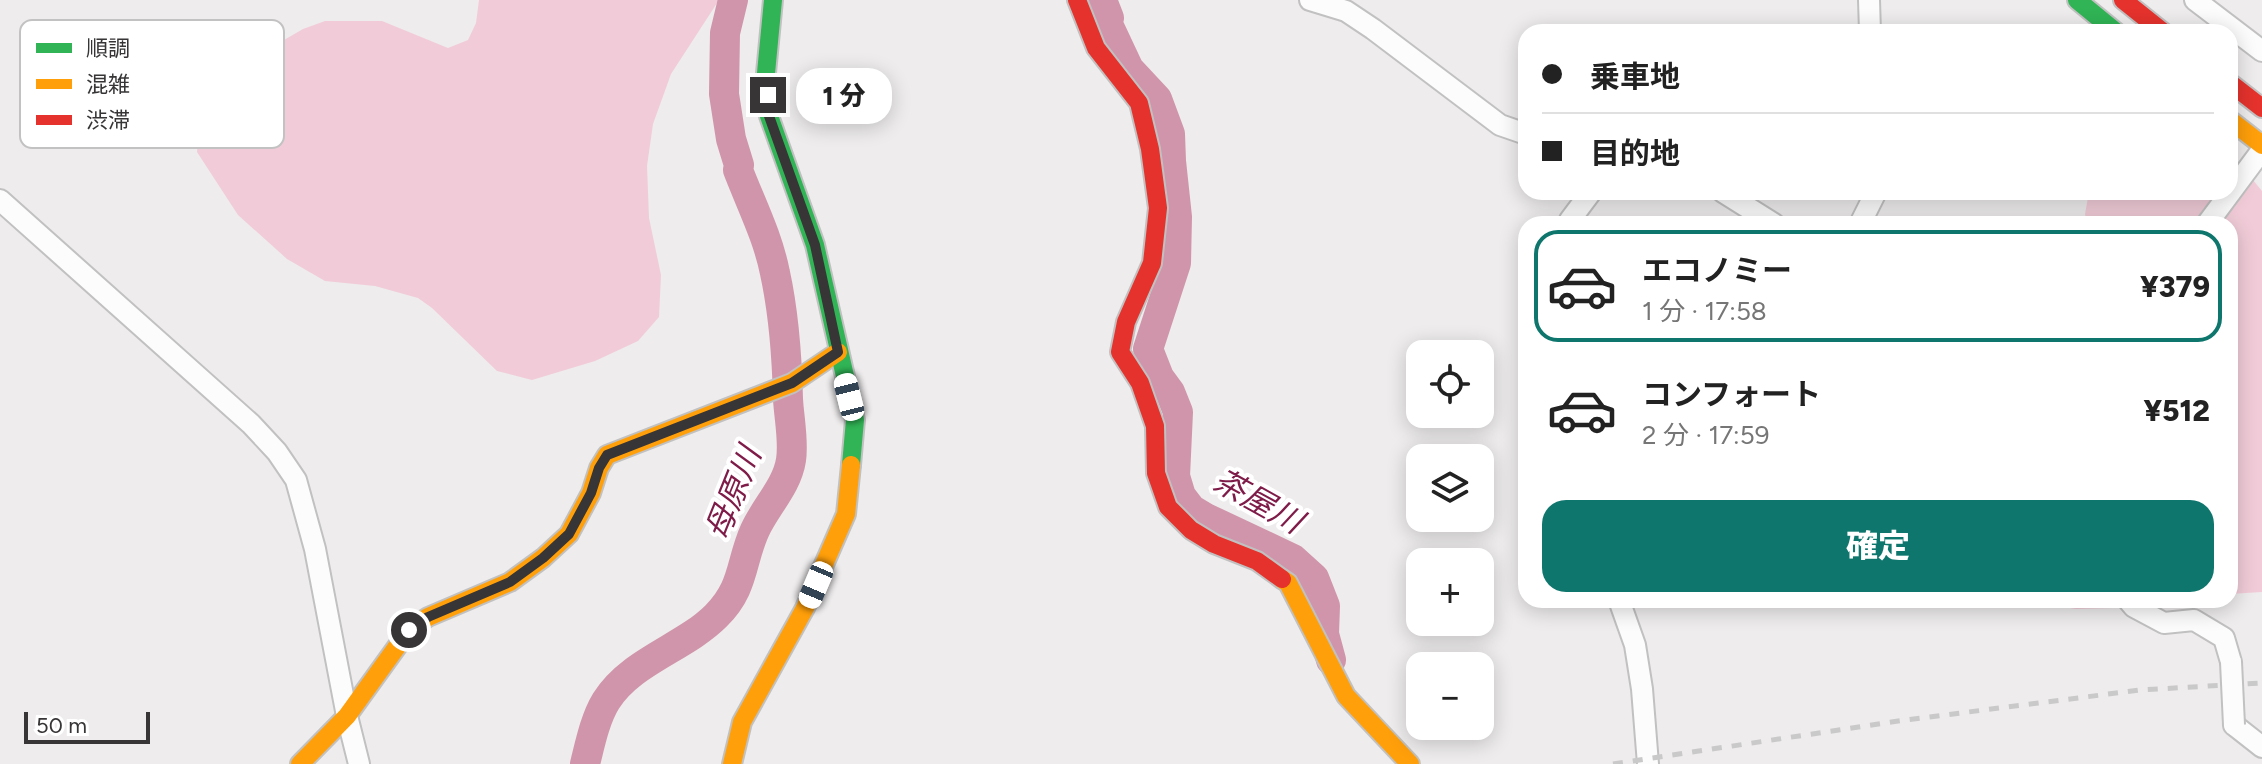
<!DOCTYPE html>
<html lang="ja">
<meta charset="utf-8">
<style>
body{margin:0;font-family:Figtree,"Noto Sans JP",sans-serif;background:#f6f6f6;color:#222;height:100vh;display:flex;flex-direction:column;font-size:30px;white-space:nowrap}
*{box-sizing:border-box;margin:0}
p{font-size:26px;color:#767676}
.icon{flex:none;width:44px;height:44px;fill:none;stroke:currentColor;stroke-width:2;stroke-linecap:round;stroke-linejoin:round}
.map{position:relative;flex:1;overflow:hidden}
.drawer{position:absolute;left:1518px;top:216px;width:720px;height:392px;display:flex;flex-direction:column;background:#fff;border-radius:24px;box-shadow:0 4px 20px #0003}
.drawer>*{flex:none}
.hud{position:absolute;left:1518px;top:24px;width:720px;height:176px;border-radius:24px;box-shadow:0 4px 20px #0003;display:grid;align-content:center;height:176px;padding:0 24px;background:#fff}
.fabs{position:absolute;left:1406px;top:340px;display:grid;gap:16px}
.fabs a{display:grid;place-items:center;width:88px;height:88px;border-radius:16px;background:#fff;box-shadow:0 4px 20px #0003;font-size:40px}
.scale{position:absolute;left:24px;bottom:20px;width:126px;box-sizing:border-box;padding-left:8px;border:4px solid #373536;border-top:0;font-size:22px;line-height:28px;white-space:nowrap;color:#373536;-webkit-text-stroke:6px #fff;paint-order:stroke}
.end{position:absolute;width:36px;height:36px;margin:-18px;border:10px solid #373536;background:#fff;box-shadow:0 0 0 4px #fff}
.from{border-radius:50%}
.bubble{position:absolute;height:56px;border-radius:24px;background:#fff;box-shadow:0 4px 20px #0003;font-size:26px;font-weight:800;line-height:56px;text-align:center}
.car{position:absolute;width:24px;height:48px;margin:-24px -12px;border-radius:10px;box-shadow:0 0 6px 2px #0007;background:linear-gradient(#fff 24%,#345 0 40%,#fff 0 76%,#345 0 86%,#fff 0)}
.hud b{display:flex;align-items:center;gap:28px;height:76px;font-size:30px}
.hud b+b{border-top:2px solid #e0e0e0}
.hud i{width:20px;height:20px;background:#222}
ul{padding:14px 0 0;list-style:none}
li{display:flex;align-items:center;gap:24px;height:112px;margin:0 16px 12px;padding:0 8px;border:4px solid transparent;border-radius:24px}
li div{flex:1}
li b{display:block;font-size:30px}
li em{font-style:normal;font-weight:800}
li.on{border-color:#0f766e}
li>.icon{width:72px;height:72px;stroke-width:1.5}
.action{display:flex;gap:16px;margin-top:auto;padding:16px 24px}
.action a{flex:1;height:92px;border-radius:24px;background:#0f766e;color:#fff;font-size:32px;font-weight:800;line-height:92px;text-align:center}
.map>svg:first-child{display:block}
</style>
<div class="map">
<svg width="2262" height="764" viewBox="0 0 2262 764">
<rect width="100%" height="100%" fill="#eeeced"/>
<g fill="#f1ccd8">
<polygon points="479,0 719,0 671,74 653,124 647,166 649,218 661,275 659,317 638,341 595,361 532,380 497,371 432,308 418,298 375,286 325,281 287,259 238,215 197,152 200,117 210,98 265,51 303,29 325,21 382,21 448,48 468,40 476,23"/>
<polygon points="2230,152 2262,191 2262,592 2230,594 2230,224 2087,224 2085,214 2089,192 2230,192"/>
<polygon points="2021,600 2193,600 2150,607 2076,609"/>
</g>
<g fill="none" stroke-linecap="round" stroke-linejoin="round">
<g stroke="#d095aa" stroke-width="30">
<polyline points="1102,0 1109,18 1106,20 1129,69 1157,99 1170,134 1171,161 1177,217 1176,263 1148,349 1159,377 1170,392 1178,412 1175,476 1181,496 1191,509 1206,518 1293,559 1314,578 1325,606 1324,634 1331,660"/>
<path d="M585 764C590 744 595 719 606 701 631 661 684 648 716 616 745 587 740 563 755 530 766 506 787 486 791 460 794 441 789 418 788 399 787 358 784 314 775 273 768 237 751 204 738 170L739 165 731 139 724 94 725 33 733 0"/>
</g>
<g stroke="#c2c1c1" stroke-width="24">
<g id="street">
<polyline points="1310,0 1346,11 1373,29 1500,125 1526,134"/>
<polyline points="1869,0 1870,32"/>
<polyline points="2195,0 2262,51"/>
<polyline points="1723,192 1774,224"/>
<polyline points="0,200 251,424 277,452 296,480 315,549 347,716 359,764"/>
<polyline points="1569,224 1570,220 1591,192"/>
<polyline points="1860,224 1876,192"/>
<polyline points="2207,224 2262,150"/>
<polyline points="1619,600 1635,645 1642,689 1648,764"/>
<polyline points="2128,600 2134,607 2164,623 2194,620 2224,638 2231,662"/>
<polyline points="2234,725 2262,747"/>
</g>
</g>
<g stroke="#c2c1c1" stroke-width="22">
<g id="fast">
<polyline points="773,0 766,73 769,116 815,245 855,420 851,465"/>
<polyline points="2077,0 2116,32"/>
</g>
</g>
<g stroke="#c2c1c1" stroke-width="22">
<g id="slow">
<polyline points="2230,120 2262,145"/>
<polyline points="1282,579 1288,583 1346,696 1410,764"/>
<polyline points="300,764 347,716 409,630 428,617 510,582 543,558 569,534 591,493 599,468 607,455 792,383 838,352"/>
<polyline points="732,764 742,722 805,608 846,514 851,465"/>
</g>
</g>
<g stroke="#c2c1c1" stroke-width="22">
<g id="jam">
<polyline points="1077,0 1096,48 1139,103 1150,149 1158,208 1152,263 1126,322 1120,352 1140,383 1155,426 1156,473 1168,507 1191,530 1214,544 1257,561 1282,579"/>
<polyline points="2123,0 2163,32"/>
<polyline points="2230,83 2262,108"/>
</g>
</g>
<use href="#street" stroke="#fcfcfc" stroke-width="20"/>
<use href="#fast" stroke="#30b455" stroke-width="18"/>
<use href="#slow" stroke="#ff9f0a" stroke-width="18"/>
<use href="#jam" stroke="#e5322d" stroke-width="18"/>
<polyline stroke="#cac9c9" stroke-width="5" stroke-dasharray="10 10" stroke-linecap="butt" points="1613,764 1898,721 2140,690 2262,683"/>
<g stroke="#c2c1c1" stroke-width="24" stroke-linecap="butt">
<polyline id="street-bridge" points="2231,662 2234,725"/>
</g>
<use href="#street-bridge" stroke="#fcfcfc" stroke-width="20"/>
</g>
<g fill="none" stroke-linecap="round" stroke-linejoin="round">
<polyline stroke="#373536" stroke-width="10" points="409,630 428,617 510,582 543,558 569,534 591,493 599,468 607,455 792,383 838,352 815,245 769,116 768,95"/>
</g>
<g text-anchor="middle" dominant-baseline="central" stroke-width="8" stroke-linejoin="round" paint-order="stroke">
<g font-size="32" font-style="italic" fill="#7f1b48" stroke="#fff">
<text transform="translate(733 493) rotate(-68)">母原川</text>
<text transform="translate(1258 501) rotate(29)">茶屋川</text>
</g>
</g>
<rect x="20" y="20" width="264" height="128" rx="12" fill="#fff" stroke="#c3c2c3" stroke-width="2"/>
<rect x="36" y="43" width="36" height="10" fill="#30b455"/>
<rect x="36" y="79" width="36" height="10" fill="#ff9f0a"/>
<rect x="36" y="115" width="36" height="10" fill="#e5322d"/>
<g font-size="22" fill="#373536">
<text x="86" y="56">順調</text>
<text x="86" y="92">混雑</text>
<text x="86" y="128">渋滞</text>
</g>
</svg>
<div class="fabs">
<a><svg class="icon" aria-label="locate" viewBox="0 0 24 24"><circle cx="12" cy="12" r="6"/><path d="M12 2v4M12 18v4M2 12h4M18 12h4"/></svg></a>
<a><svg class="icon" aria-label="layers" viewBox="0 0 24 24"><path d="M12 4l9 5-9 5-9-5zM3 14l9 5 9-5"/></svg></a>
<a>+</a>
<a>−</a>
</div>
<div class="scale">50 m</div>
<i class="end from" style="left:409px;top:630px"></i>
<i class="end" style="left:768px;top:95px"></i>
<div class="bubble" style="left:796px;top:68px;width:96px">1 分</div>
<i class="car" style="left:849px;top:397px;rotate:346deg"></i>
<i class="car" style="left:816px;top:585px;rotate:203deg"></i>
<div class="hud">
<b><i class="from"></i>乗車地</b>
<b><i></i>目的地</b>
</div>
<section class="drawer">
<ul>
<li class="on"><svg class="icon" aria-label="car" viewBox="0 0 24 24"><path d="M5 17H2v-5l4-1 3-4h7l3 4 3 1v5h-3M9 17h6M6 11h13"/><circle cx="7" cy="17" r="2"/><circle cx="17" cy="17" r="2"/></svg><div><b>エコノミー</b><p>1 分 · 17:58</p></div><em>¥379</em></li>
<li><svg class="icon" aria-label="car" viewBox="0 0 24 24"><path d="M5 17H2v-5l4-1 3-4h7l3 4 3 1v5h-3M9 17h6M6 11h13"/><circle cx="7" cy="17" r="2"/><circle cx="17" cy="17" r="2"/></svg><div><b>コンフォート</b><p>2 分 · 17:59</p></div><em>¥512</em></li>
</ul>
<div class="action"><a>確定</a></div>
</section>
</div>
